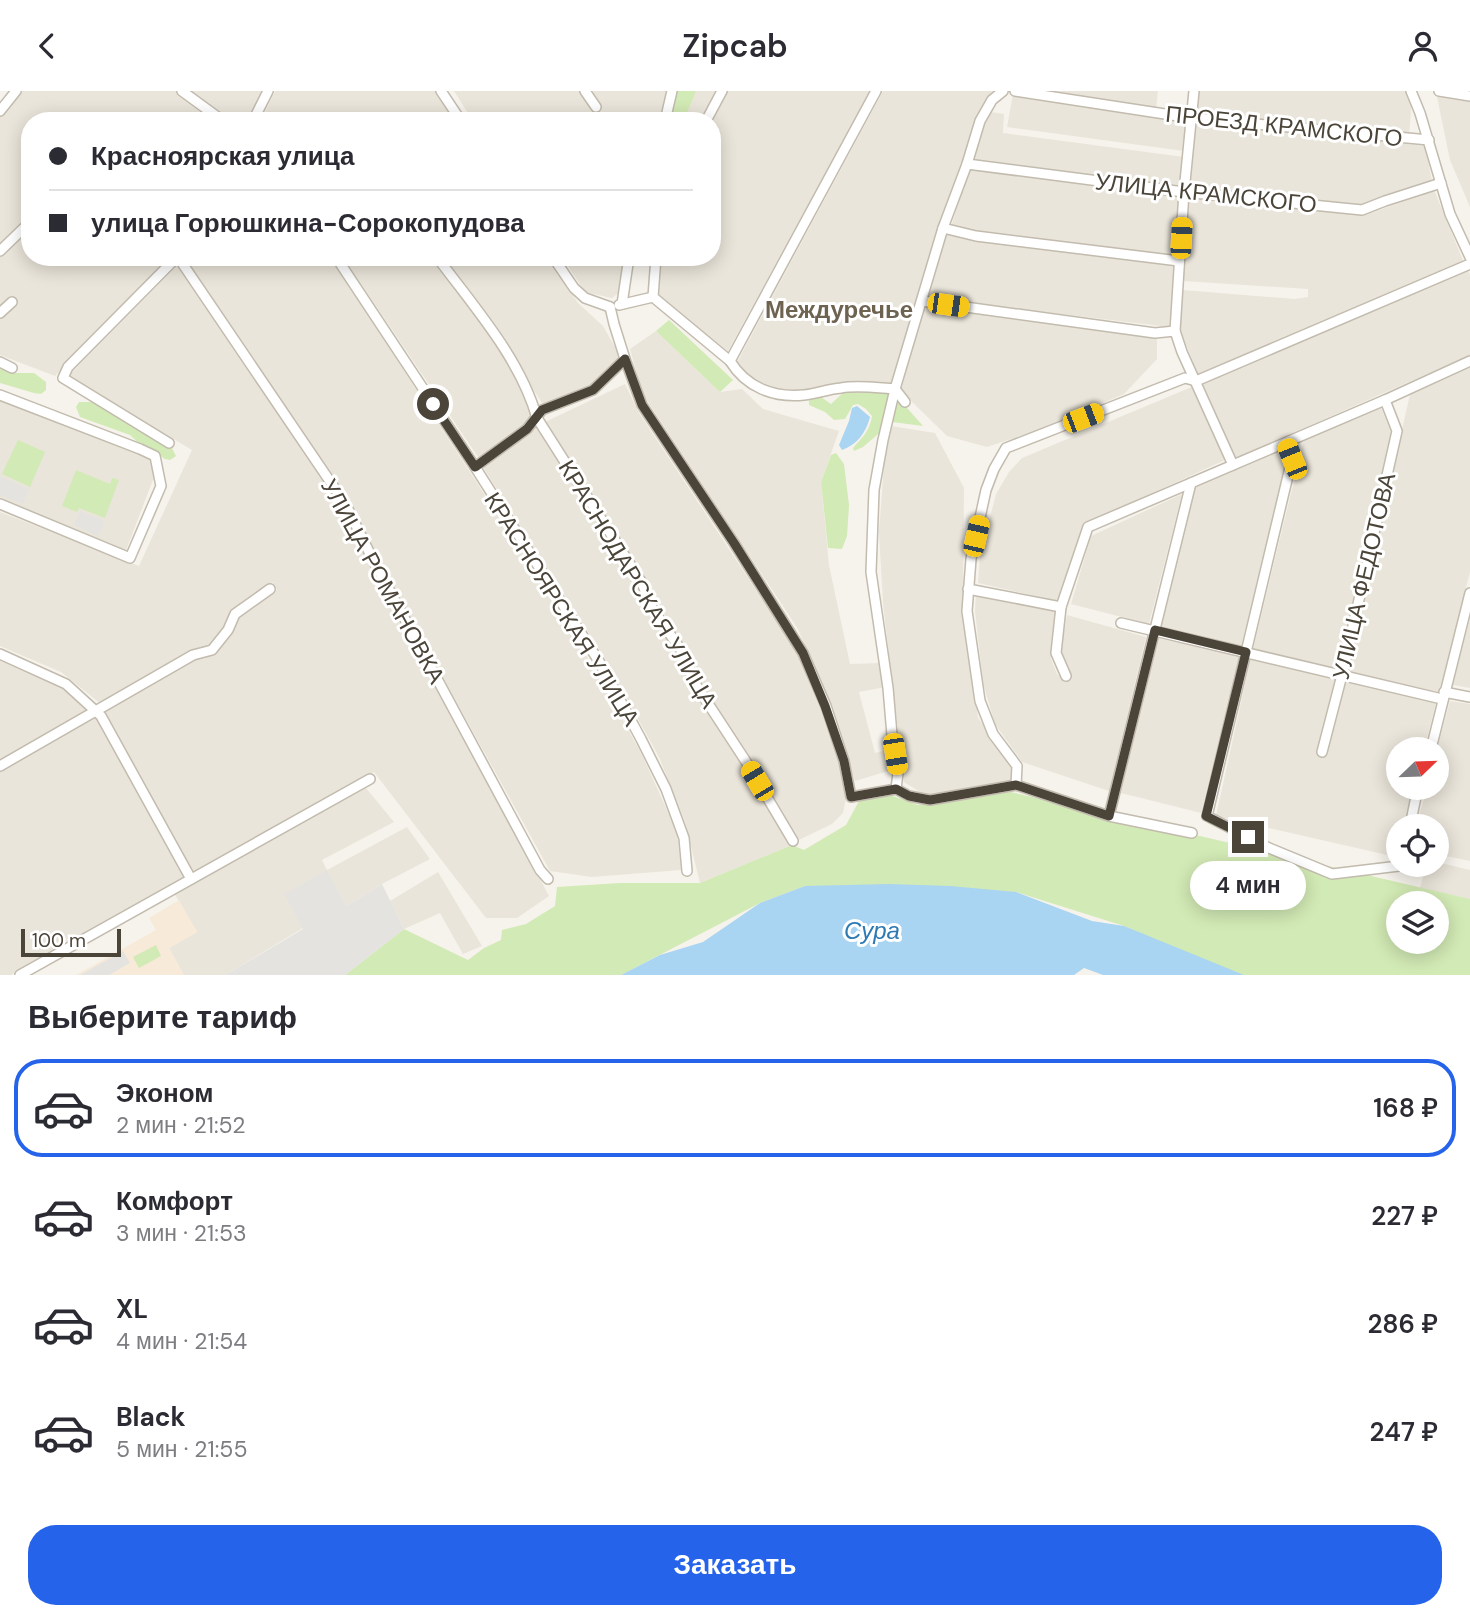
<!DOCTYPE html>
<html lang="ru">
<meta charset="utf-8">
<style>
body{margin:0;font-family:"DM Sans",sans-serif;background:#f2f2f3;color:#2b2b33;height:100vh;display:flex;flex-direction:column;font-size:26px;white-space:nowrap}
*{box-sizing:border-box;margin:0}
p{font-size:23px;color:#7c7c81}
.icon{flex:none;width:38px;height:38px;fill:none;stroke:currentColor;stroke-width:2;stroke-linecap:round;stroke-linejoin:round}
.map{position:relative;height:884px;overflow:hidden}
.details{display:flex;flex-direction:column;background:#fff;flex:1}
.details>*{flex:none}
.top-card{position:absolute;left:21px;top:21px;width:700px;height:154px;border-radius:28px;box-shadow:0 4px 18px #0003;display:grid;align-content:center;height:154px;padding:0 28px;background:#fff}
.needle{width:46px;rotate:67deg}
.buttons{position:absolute;left:1386px;top:646px;display:grid;gap:14px}
.buttons a{display:grid;place-items:center;width:63px;height:63px;border-radius:50%;background:#fff;box-shadow:0 4px 18px #0003;font-size:35px}
.scale{position:absolute;left:21px;bottom:18px;width:100px;box-sizing:border-box;padding-left:7px;border:4px solid #4b4439;border-top:0;font-size:19px;line-height:24px;white-space:nowrap;color:#4b4439;-webkit-text-stroke:5px #fff;paint-order:stroke}
.end{position:absolute;width:32px;height:32px;margin:-16px;border:9px solid #4b4439;background:#fff;box-shadow:0 0 0 4px #fff}
.from{border-radius:50%}
.bubble{position:absolute;height:49px;border-radius:24px;background:#fff;box-shadow:0 4px 18px #0003;font-size:23px;font-weight:600;line-height:49px;text-align:center}
.car{position:absolute;width:21px;height:42px;margin:-21px -10px;border-radius:9px;box-shadow:0 0 5px 2px #0007;background:linear-gradient(#f5c518 24%,#345 0 40%,#f5c518 0 76%,#345 0 86%,#f5c518 0)}
.top-card b{display:flex;align-items:center;gap:24px;height:66px;font-size:26px}
.top-card b+b{border-top:2px solid #e1e1e2}
.top-card i{width:18px;height:18px;background:#2b2b33}
ul{padding:0;list-style:none}
li{display:flex;align-items:center;gap:21px;height:98px;margin:0 14px 10px;padding:0 14px;border:4px solid transparent;border-radius:28px}
li div{flex:1}
li b{display:block;font-size:26px}
li em{font-style:normal;font-weight:600}
li.current{border-color:#2563eb}
li>.icon{width:63px;height:63px;stroke-width:1.5}
h2{padding:0 28px;font-size:32px;line-height:84px}
.button{display:flex;gap:14px;margin-top:auto;padding:14px 28px}
.button a{flex:1;height:80px;border-radius:28px;background:#2563eb;color:#fff;font-size:28px;font-weight:600;line-height:80px;text-align:center}
header{display:flex;justify-content:space-between;align-items:center;height:91px;padding:0 28px;background:#fff;font-size:32px;font-weight:600}
.map>svg:first-child{display:block}
</style>
<header><svg class="icon" aria-label="back" viewBox="0 0 24 24"><path d="M15 5l-7 7 7 7"/></svg>Zipcab<svg class="icon" aria-label="person" viewBox="0 0 24 24"><circle cx="12" cy="8" r="4"/><path d="M4 21q1-7 8-7t8 7"/></svg></header>
<div class="map">
<svg width="1470" height="884" viewBox="0 0 1470 884">
<rect width="100%" height="100%" fill="#f6f3ec"/>
<g fill="#eae5da">
<polygon points="22,0 176,0 216,30 30,30 30,128 0,157 0,26"/>
<polygon points="190,0 263,0 246,30 231,30"/>
<polygon points="275,0 437,0 456,30 261,30"/>
<polygon points="454,0 581,0 595,20 600,17 589,0 669,0 662,30 473,30"/>
<polygon points="676,0 718,0 704,30 669,30"/>
<polygon points="727,0 870,0 728,260 658,205 658,183 663,166 712,166 712,31"/>
<polygon points="883,0 995,0 990,5 976,30 893,293 835,294 805,299 774,299 735,275"/>
<polygon points="1036,0 1158,0 1156,18"/>
<polygon points="1199,0 1408,0 1412,7 1409,45 1196,24"/>
<polygon points="1013,3 1187,30 1184,60 1007,36"/>
<polygon points="1437,6 1470,11 1470,116 1450,69"/>
<polygon points="990,21 1004,23 1003,42 1184,66 1181,97 973,70 982,34"/>
<polygon points="1196,31 1425,55 1432,90 1362,114 1189,97"/>
<polygon points="969,78 1179,104 1175,166 977,142 951,136"/>
<polygon points="1434,99 1464,172 1199,285 1180,239 1183,199 1295,208 1308,206 1308,198 1183,190 1189,108 1366,124"/>
<polygon points="30,136 30,166 170,166 55,285 0,264 0,228 16,212 0,219 0,166"/>
<polygon points="947,141 1175,173 1169,236 928,207"/>
<polygon points="186,166 330,166 481,398 596,580 642,664 677,741 681,779 592,786 550,780 378,469 349,411 185,168"/>
<polygon points="343,166 433,166 485,236 511,276 528,307 532,327 525,337 480,369"/>
<polygon points="442,166 547,166 578,212 603,235 620,265 590,296 544,315 490,232"/>
<polygon points="562,166 626,166 622,199 612,207 585,201"/>
<polygon points="178,174 343,416 549,805 517,827 486,827 374,681 192,783 101,620 195,566 213,562 237,525 277,499 273,491 233,520 225,537 210,555 192,559 101,613 61,581 0,555 0,421 139,475 192,359 68,285"/>
<polygon points="1468,179 1470,184 1470,264 1236,367 1203,293"/>
<polygon points="924,215 1157,247 1157,268 1124,303 1047,336 987,356 947,345 901,300"/>
<polygon points="656,240 720,301 742,298 763,318 839,340 821,391 829,474 850,573 881,572 885,596 859,601 875,662 891,658 895,678 855,690 830,614 798,538 642,302 630,258"/>
<polygon points="1470,275 1470,481 1439,601 1348,581 1410,303"/>
<polygon points="625,293 639,322 799,564 821,617 840,672 846,707 843,722 832,733 799,749 699,592 683,556 643,486 545,331"/>
<polygon points="1194,295 1225,369 1084,433 1057,510 978,492 980,465 996,403 1009,381 1022,367"/>
<polygon points="0,306 150,367 154,386 125,462 0,410"/>
<polygon points="1381,317 1391,342 1337,578 1253,558 1304,349"/>
<polygon points="538,334 639,491 792,754 700,792 685,731 659,666 604,566 482,375"/>
<polygon points="891,335 935,342 964,397 963,501 978,627 1013,674 1012,689 925,704 904,691 883,512 879,441 884,374"/>
<polygon points="1278,361 1285,376 1241,556 1159,536 1194,396"/>
<polygon points="1182,403 1149,533 1071,513 1091,445"/>
<polygon points="976,503 1056,519 1051,552 1051,568 1057,583 1065,591 1071,586 1060,563 1067,524 1146,546 1109,700 1022,671 995,633 983,592 975,520"/>
<polygon points="1470,528 1470,597 1453,594"/>
<polygon points="1157,547 1240,565 1201,722 1121,702"/>
<polygon points="1251,566 1336,588 1318,664 1324,665 1344,590 1436,612 1424,658 1398,658 1398,696 1414,697 1404,735 1398,735 1398,758 1396,766 1216,725"/>
<polygon points="0,567 64,595 90,619 0,671"/>
<polygon points="1450,610 1470,613 1470,770 1437,763 1437,735 1416,735 1427,697 1437,696 1437,659"/>
<polygon points="96,623 186,787 11,884 0,884 0,679"/>
<polygon points="366,697 394,731 322,769 327,779 407,736 430,768 382,793 346,815 327,780 285,803 303,837 225,884 184,884 169,857 197,841 174,802"/>
<polygon points="1437,771 1470,779 1470,808 1420,797 1426,774 1437,774"/>
<polygon points="438,781 482,855 463,863 440,822 404,838 390,810"/>
</g>
<polygon fill="#f7ead8" points="179,809 197,841 169,857 184,884 76,884 156,839 149,827"/>
<g fill="#d2eab5" fill-rule="evenodd">
<polygon points="676,0 696,0 686,24 681,30 669,30"/>
<polygon points="669,229 733,289 720,301 656,240"/>
<polygon points="0,278 12,282 34,282 46,291 46,299 41,303 34,302 0,292"/>
<path d="M844 301 888 302 900 309 923 335 892 331 863 356 854 360 853 357C863 346 870 339 872 325L866 318 858 313 853 314 845 328 834 329 825 321 809 314V307L821 306 831 313Z"/>
<polygon points="79,311 94,311 171,355 176,365 170,369 165,368 158,363 143,356 130,344 80,326 76,316"/>
<polygon points="18,349 45,361 30,396 2,383"/>
<polygon points="836,362 844,373 849,414 847,445 842,458 828,457 821,391 831,364"/>
<polygon points="76,379 110,393 112,387 119,389 105,427 79,417 77,421 62,415"/>
<path d="M1011 701 1470 808V884H1235L1124 835 1016 801 805 795 760 812 621 884H345L404 838 468 869 484 857 501 849 502 839 526 833 555 815 557 796 620 792H700L792 754 804 759 846 734 859 710 890 704 918 714ZM1398 812H1437V850H1398Z"/>
<polygon points="156,854 161,865 139,877 133,866"/>
</g>
<g fill="#e5e3e0">
<polygon points="0,385 29,398 23,413 0,404"/>
<polygon points="80,420 105,430 98,445 74,434"/>
<polygon points="327,779 346,815 382,793 404,838 345,884 225,884 303,838 284,803"/>
<polygon points="123,860 130,872 109,884 80,884"/>
</g>
<g fill="#a9d4f2">
<path d="M857 315 870 326C866 341 858 353 842 359L839 354 849 330 852 317Z"/>
<polygon points="889,793 950,795 1016,801 1092,830 1124,835 1244,884 1103,884 1084,877 1074,884 621,884 660,864 703,851 760,812 805,795"/>
</g>
<g fill="none" stroke-linecap="round" stroke-linejoin="round">
<g stroke="#c2bbae" stroke-width="12">
<g id="minor">
<polyline points="182,0 223,30"/>
<polyline points="441,0 461,30"/>
<polyline points="585,0 596,16"/>
<polyline points="1015,0 1191,27 1429,49"/>
<polyline points="1194,0 1184,101 1175,240 1182,261 1233,374"/>
<polyline points="1411,0 1420,22 1450,123 1470,166"/>
<polyline points="1439,0 1470,5"/>
<polyline points="0,20 16,0"/>
<polyline points="253,30 268,0"/>
<polyline points="665,30 672,0"/>
<polyline points="706,30 722,0"/>
<polyline points="967,73 1184,101 1362,119 1385,110 1441,92"/>
<polyline points="943,137 976,145 1179,170"/>
<polyline points="0,160 30,131"/>
<polyline points="178,166 346,414 372,467 540,779 548,788"/>
<polyline points="336,166 475,376 600,572 641,648 666,698 684,747 687,780"/>
<path d="M437 166C474 216 520 267 537 327L642 492 653 519 681 559 696 594 745 669 793 750"/>
<polyline points="553,166 574,197 585,207 610,216"/>
<path d="M653 206 730 270C746 296 773 307 804 304 816 303 828 298 841 297 858 294 878 297 895 298"/>
<polyline points="653,206 656,166"/>
<polyline points="922,210 1155,242 1175,240"/>
<polyline points="622,213 629,166"/>
<polyline points="619,214 653,206"/>
<polyline points="610,216 614,233 625,268 642,314 734,452 803,562 826,615 844,670 851,706 896,698 909,705 930,709 1016,694 1109,725 1192,742"/>
<polyline points="0,222 12,211"/>
<polyline points="730,270 876,0"/>
<polyline points="0,271 12,277"/>
<polyline points="895,298 905,311"/>
<polyline points="0,304 140,358 155,365 161,395 130,467 0,413"/>
<polyline points="169,352 63,287 68,276 177,166"/>
<polyline points="1286,352 1292,368 1207,725 1269,757 1332,783 1399,775 1400,774"/>
<polyline points="475,376 527,338 542,319 593,299 625,268"/>
<polyline points="968,498 1061,516"/>
<polyline points="1121,532 1442,608"/>
<polyline points="0,563 66,593 101,625 191,788"/>
<polyline points="1066,585 1056,562 1061,516 1088,436 1385,309 1470,270"/>
<polyline points="1444,601 1470,606"/>
<polyline points="1431,658 1470,502"/>
<polyline points="1322,661 1342,584 1397,340 1385,309"/>
<polyline points="0,675 193,564 212,559 228,539 235,523 270,498"/>
<polyline points="1016,694 1017,675 993,643 980,610 967,520 971,468 986,399 994,378 1006,357 1185,287 1196,290 1470,173"/>
<polyline points="896,698 898,682 892,644 888,597 871,481 874,399 883,349 895,298 943,137 967,73 980,30 992,9 1003,0"/>
<polyline points="1109,725 1191,392"/>
<polyline points="1410,735 1418,696"/>
<polyline points="20,884 370,688"/>
</g>
</g>
<use href="#minor" stroke="#fff" stroke-width="9"/>
</g>
<g fill="none" stroke-linecap="round" stroke-linejoin="round">
<polyline stroke="#4b4439" stroke-width="9" points="433,313 475,376 527,338 542,319 593,299 625,268 642,314 734,452 803,562 825,615 844,670 851,706 896,698 909,705 930,709 1016,694 1109,725 1155,539 1246,561 1206,725 1248,746"/>
</g>
<g text-anchor="middle" dominant-baseline="central" stroke-width="6" stroke-linejoin="round" paint-order="stroke">
<g font-size="23" fill="#4b4439" stroke="#fff">
<text transform="translate(1284 35) rotate(6)">ПРОЕЗД КРАМСКОГО</text>
<text transform="translate(1206 102) rotate(6)">УЛИЦА КРАМСКОГО</text>
<text transform="translate(1364 485) rotate(-77)">УЛИЦА ФЕДОТОВА</text>
<text transform="translate(383 490) rotate(61)">УЛИЦА РОМАНОВКА</text>
<text transform="translate(638 493) rotate(59)">КРАСНОДАРСКАЯ УЛИЦА</text>
<text transform="translate(562 518) rotate(58)">КРАСНОЯРСКАЯ УЛИЦА</text>
</g>
<g font-size="24" font-weight="bold" fill="#6e6250" stroke="#fff">
<text x="839" y="218">Междуречье</text>
</g>
<g font-size="24" font-style="italic" fill="#2e7ab2" stroke="#fff">
<text x="872" y="839">Сура</text>
</g>
</g>
</svg>
<div class="buttons">
<a><svg class="needle" viewBox="-14 -14 28 28"><path d="M0-13l5 13h-10z" fill="#e53935"/><path d="M0 13l5-13h-10z" fill="#7c7c81"/></svg></a>
<a><svg class="icon" aria-label="locate" viewBox="0 0 24 24"><circle cx="12" cy="12" r="6"/><path d="M12 2v4M12 18v4M2 12h4M18 12h4"/></svg></a>
<a><svg class="icon" aria-label="layers" viewBox="0 0 24 24"><path d="M12 4l9 5-9 5-9-5zM3 14l9 5 9-5"/></svg></a>
</div>
<div class="scale">100 m</div>
<i class="end from" style="left:433px;top:313px"></i>
<i class="end" style="left:1248px;top:746px"></i>
<div class="bubble" style="left:1190px;top:770px;width:116px">4 мин</div>
<i class="car" style="left:1181px;top:147px;rotate:3deg"></i>
<i class="car" style="left:948px;top:214px;rotate:98deg"></i>
<i class="car" style="left:1083px;top:327px;rotate:69deg"></i>
<i class="car" style="left:1292px;top:368px;rotate:338deg"></i>
<i class="car" style="left:976px;top:445px;rotate:13deg"></i>
<i class="car" style="left:895px;top:663px;rotate:171deg"></i>
<i class="car" style="left:757px;top:690px;rotate:329deg"></i>
<div class="top-card">
<b><i class="from"></i>Красноярская улица</b>
<b><i></i>улица Горюшкина-Сорокопудова</b>
</div>
</div>
<section class="details">
<h2>Выберите тариф</h2>
<ul>
<li class="current"><svg class="icon" aria-label="car" viewBox="0 0 24 24"><path d="M5 17H2v-5l4-1 3-4h7l3 4 3 1v5h-3M9 17h6M6 11h13"/><circle cx="7" cy="17" r="2"/><circle cx="17" cy="17" r="2"/></svg><div><b>Эконом</b><p>2 мин · 21:52</p></div><em>168 ₽</em></li>
<li><svg class="icon" aria-label="car" viewBox="0 0 24 24"><path d="M5 17H2v-5l4-1 3-4h7l3 4 3 1v5h-3M9 17h6M6 11h13"/><circle cx="7" cy="17" r="2"/><circle cx="17" cy="17" r="2"/></svg><div><b>Комфорт</b><p>3 мин · 21:53</p></div><em>227 ₽</em></li>
<li><svg class="icon" aria-label="car" viewBox="0 0 24 24"><path d="M5 17H2v-5l4-1 3-4h7l3 4 3 1v5h-3M9 17h6M6 11h13"/><circle cx="7" cy="17" r="2"/><circle cx="17" cy="17" r="2"/></svg><div><b>XL</b><p>4 мин · 21:54</p></div><em>286 ₽</em></li>
<li><svg class="icon" aria-label="car" viewBox="0 0 24 24"><path d="M5 17H2v-5l4-1 3-4h7l3 4 3 1v5h-3M9 17h6M6 11h13"/><circle cx="7" cy="17" r="2"/><circle cx="17" cy="17" r="2"/></svg><div><b>Black</b><p>5 мин · 21:55</p></div><em>247 ₽</em></li>
</ul>
<div class="button"><a>Заказать</a></div>
</section>
